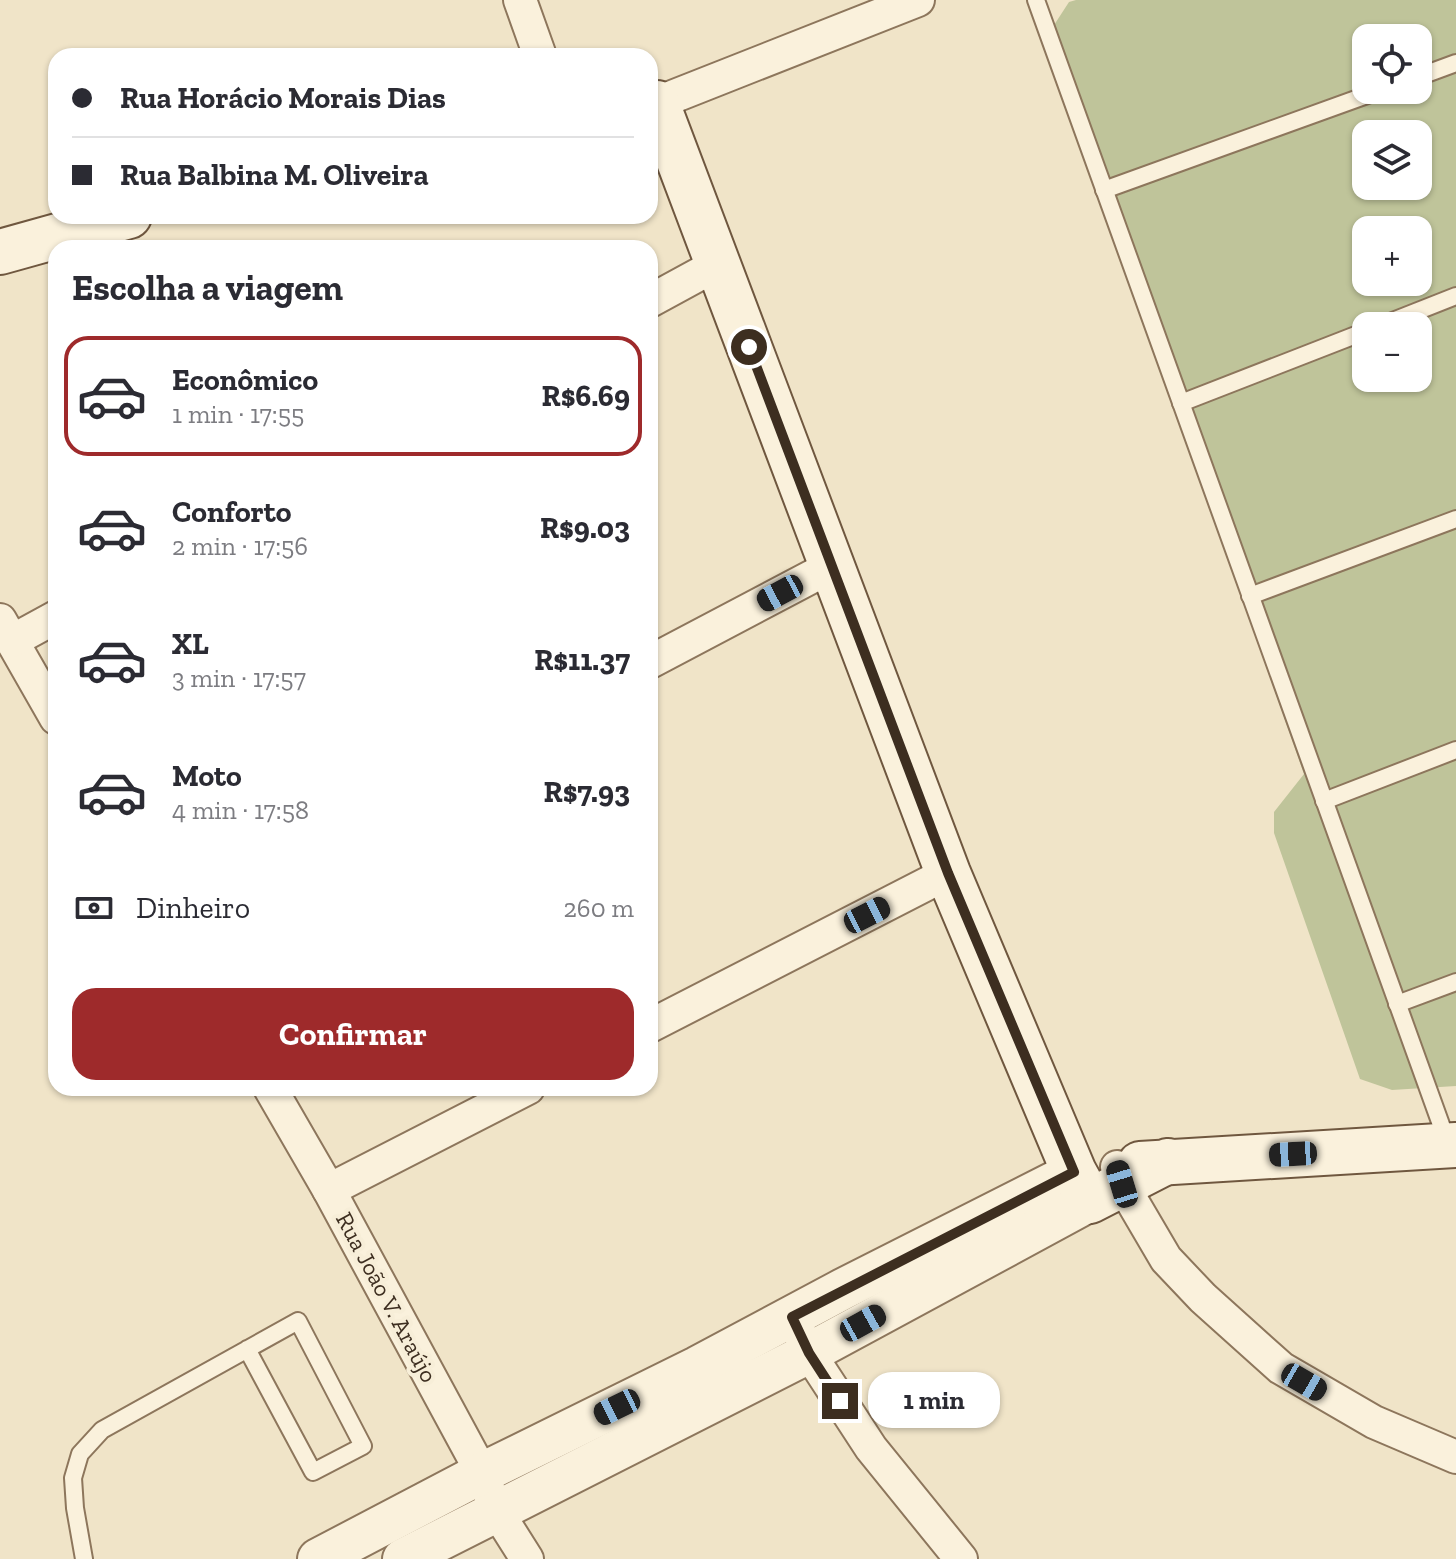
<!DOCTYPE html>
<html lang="pt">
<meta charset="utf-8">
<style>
body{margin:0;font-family:"Zilla Slab",serif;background:#f2f2f3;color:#2b2b33;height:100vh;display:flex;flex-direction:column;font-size:30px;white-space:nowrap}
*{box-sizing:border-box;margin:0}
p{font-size:26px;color:#7c7c81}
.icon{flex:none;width:44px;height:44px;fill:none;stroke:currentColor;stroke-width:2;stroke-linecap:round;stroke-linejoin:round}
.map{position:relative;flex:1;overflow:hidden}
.details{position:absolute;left:48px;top:240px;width:610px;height:856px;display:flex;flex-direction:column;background:#fff;border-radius:24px;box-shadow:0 2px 6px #0004}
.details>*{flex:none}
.banner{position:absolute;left:48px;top:48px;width:610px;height:176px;border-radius:24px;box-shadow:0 2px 6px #0004;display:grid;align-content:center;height:176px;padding:0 24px;background:#fff}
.buttons{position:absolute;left:1352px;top:24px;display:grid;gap:16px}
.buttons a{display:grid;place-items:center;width:80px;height:80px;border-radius:16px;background:#fff;box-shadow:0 2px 6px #0004;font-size:40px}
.end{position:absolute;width:36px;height:36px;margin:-18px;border:10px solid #3d2e20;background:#fff;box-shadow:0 0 0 4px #fff}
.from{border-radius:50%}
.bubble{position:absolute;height:56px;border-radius:24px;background:#fff;box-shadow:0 2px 6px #0004;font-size:26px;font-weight:700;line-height:56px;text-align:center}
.car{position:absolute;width:24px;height:48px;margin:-24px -12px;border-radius:10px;box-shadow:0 0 6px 2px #0007;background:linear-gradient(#222 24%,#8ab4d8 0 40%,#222 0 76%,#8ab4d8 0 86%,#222 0)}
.banner b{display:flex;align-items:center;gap:28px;height:76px;font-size:30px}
.banner b+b{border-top:2px solid #e1e1e2}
.banner i{width:20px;height:20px;background:#2b2b33}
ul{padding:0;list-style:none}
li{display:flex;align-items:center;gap:24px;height:120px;margin:0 16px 12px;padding:0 8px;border:4px solid transparent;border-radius:24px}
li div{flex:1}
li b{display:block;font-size:30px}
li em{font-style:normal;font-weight:700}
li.on{border-color:#9e2a2b}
li>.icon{width:72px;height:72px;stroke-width:1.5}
h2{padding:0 24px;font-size:36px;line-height:96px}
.pay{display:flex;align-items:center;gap:20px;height:88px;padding:0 24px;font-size:30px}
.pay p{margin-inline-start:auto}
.primary-button{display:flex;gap:16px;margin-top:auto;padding:16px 24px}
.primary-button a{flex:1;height:92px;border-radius:24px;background:#9e2a2b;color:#fff;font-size:32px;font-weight:700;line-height:92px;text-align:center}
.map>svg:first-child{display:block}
</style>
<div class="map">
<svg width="1456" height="1559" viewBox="0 0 1456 1559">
<rect width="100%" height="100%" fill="#f0e4c8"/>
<path fill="#bfc49a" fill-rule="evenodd" d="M1076 0H1456V1086L1392 1090 1360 1079 1274 833V812L1304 774 1045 39 1069 2ZM1366 38H1418V90H1366ZM1366 134H1418V186H1366ZM1366 230H1418V282H1366ZM1366 326H1418V378H1366Z"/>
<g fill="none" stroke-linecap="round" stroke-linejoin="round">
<g stroke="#8d765c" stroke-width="20">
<g id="service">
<polyline points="1036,0 1448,1144"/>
<polyline points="1418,77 1456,63"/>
<polyline points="1104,190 1381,90"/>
<polyline points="1380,326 1456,296"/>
<polyline points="1181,403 1366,331"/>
<polyline points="1250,596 1456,519"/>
<polyline points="1324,801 1456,750"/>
<polyline points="1397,1004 1456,982"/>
<polyline points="84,1559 75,1508 73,1478 80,1454 102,1430 298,1321 363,1446 313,1472 247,1349"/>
</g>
</g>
<g stroke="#8d765c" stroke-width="36">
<g id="minor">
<polyline points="520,0 540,56"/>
<polyline points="657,103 918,0"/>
<polyline points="650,301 718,264"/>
<polyline points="0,620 56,718"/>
<polyline points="12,641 56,617"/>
<polyline points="650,662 832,566"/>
<polyline points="650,1026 948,873"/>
<polyline points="270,1088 329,1190 482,1473 496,1510 527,1559"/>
<polyline points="1117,1167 1122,1184 1166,1259 1203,1298 1281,1368 1374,1422 1456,1457"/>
<polyline points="329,1190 528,1088"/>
<polyline points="792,1317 809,1353 871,1448 961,1559"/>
</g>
</g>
<g stroke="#8d765c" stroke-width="44">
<g id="tertiary">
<polyline points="318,1559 482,1473 697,1367 843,1289 1074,1172"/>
<polyline points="403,1559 809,1353 1090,1201"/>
</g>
</g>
<g stroke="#6f573f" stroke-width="48">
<g id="secondary">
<polyline points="650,103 657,103 948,873 1074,1172 1090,1201 1168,1161"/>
<polyline points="0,252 129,216"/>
<polyline points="1140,1164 1456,1145"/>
</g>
</g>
<use href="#service" stroke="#faf1dc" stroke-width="16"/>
<use href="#minor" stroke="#faf1dc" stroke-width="32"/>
<use href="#tertiary" stroke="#faf1dc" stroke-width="40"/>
<use href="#secondary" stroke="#faf1dc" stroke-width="44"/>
</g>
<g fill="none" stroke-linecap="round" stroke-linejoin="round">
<polyline stroke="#3d2e20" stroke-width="10" points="749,347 948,873 1074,1172 792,1317 809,1353 840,1401"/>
</g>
<g text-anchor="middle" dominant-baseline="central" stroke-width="8" stroke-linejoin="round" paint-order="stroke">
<g font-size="24" fill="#3d2e20" stroke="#f7eed8">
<text transform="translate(387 1297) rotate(62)">Rua João V. Araújo</text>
</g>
</g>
</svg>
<div class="buttons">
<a><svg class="icon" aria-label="locate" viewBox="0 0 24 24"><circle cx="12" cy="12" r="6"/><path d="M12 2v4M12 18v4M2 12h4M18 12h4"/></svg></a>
<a><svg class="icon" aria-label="layers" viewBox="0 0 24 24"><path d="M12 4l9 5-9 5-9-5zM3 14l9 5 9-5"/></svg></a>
<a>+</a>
<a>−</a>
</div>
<i class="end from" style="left:749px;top:347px"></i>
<i class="end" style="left:840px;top:1401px"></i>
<div class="bubble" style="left:868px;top:1372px;width:132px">1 min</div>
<i class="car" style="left:780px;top:593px;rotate:242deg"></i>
<i class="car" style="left:867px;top:915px;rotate:63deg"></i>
<i class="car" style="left:1293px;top:1154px;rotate:267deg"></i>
<i class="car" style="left:1122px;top:1184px;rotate:343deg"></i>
<i class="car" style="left:863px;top:1323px;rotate:61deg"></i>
<i class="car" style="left:1304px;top:1382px;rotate:120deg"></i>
<i class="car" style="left:617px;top:1407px;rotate:244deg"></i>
<div class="banner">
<b><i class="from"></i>Rua Horácio Morais Dias</b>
<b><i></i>Rua Balbina M. Oliveira</b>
</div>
<section class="details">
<h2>Escolha a viagem</h2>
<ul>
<li class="on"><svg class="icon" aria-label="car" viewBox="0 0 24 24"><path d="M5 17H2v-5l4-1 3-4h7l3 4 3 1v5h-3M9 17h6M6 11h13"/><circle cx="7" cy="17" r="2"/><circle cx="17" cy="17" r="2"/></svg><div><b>Econômico</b><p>1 min · 17:55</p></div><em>R$6.69</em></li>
<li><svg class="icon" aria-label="car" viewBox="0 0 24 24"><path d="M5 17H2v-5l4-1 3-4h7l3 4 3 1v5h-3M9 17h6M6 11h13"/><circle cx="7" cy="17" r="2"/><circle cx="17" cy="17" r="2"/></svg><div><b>Conforto</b><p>2 min · 17:56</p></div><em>R$9.03</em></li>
<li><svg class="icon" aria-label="car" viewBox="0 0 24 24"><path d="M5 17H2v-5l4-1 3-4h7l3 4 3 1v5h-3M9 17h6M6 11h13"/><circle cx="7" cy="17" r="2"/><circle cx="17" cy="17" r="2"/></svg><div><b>XL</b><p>3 min · 17:57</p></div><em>R$11.37</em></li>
<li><svg class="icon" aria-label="car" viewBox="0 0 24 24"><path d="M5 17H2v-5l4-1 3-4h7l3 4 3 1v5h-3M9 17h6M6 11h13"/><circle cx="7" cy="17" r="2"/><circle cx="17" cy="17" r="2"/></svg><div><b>Moto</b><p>4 min · 17:58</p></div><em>R$7.93</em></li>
</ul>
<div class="pay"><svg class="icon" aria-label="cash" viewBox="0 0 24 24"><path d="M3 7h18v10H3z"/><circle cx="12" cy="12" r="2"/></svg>Dinheiro<p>260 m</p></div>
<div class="primary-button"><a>Confirmar</a></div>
</section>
</div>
